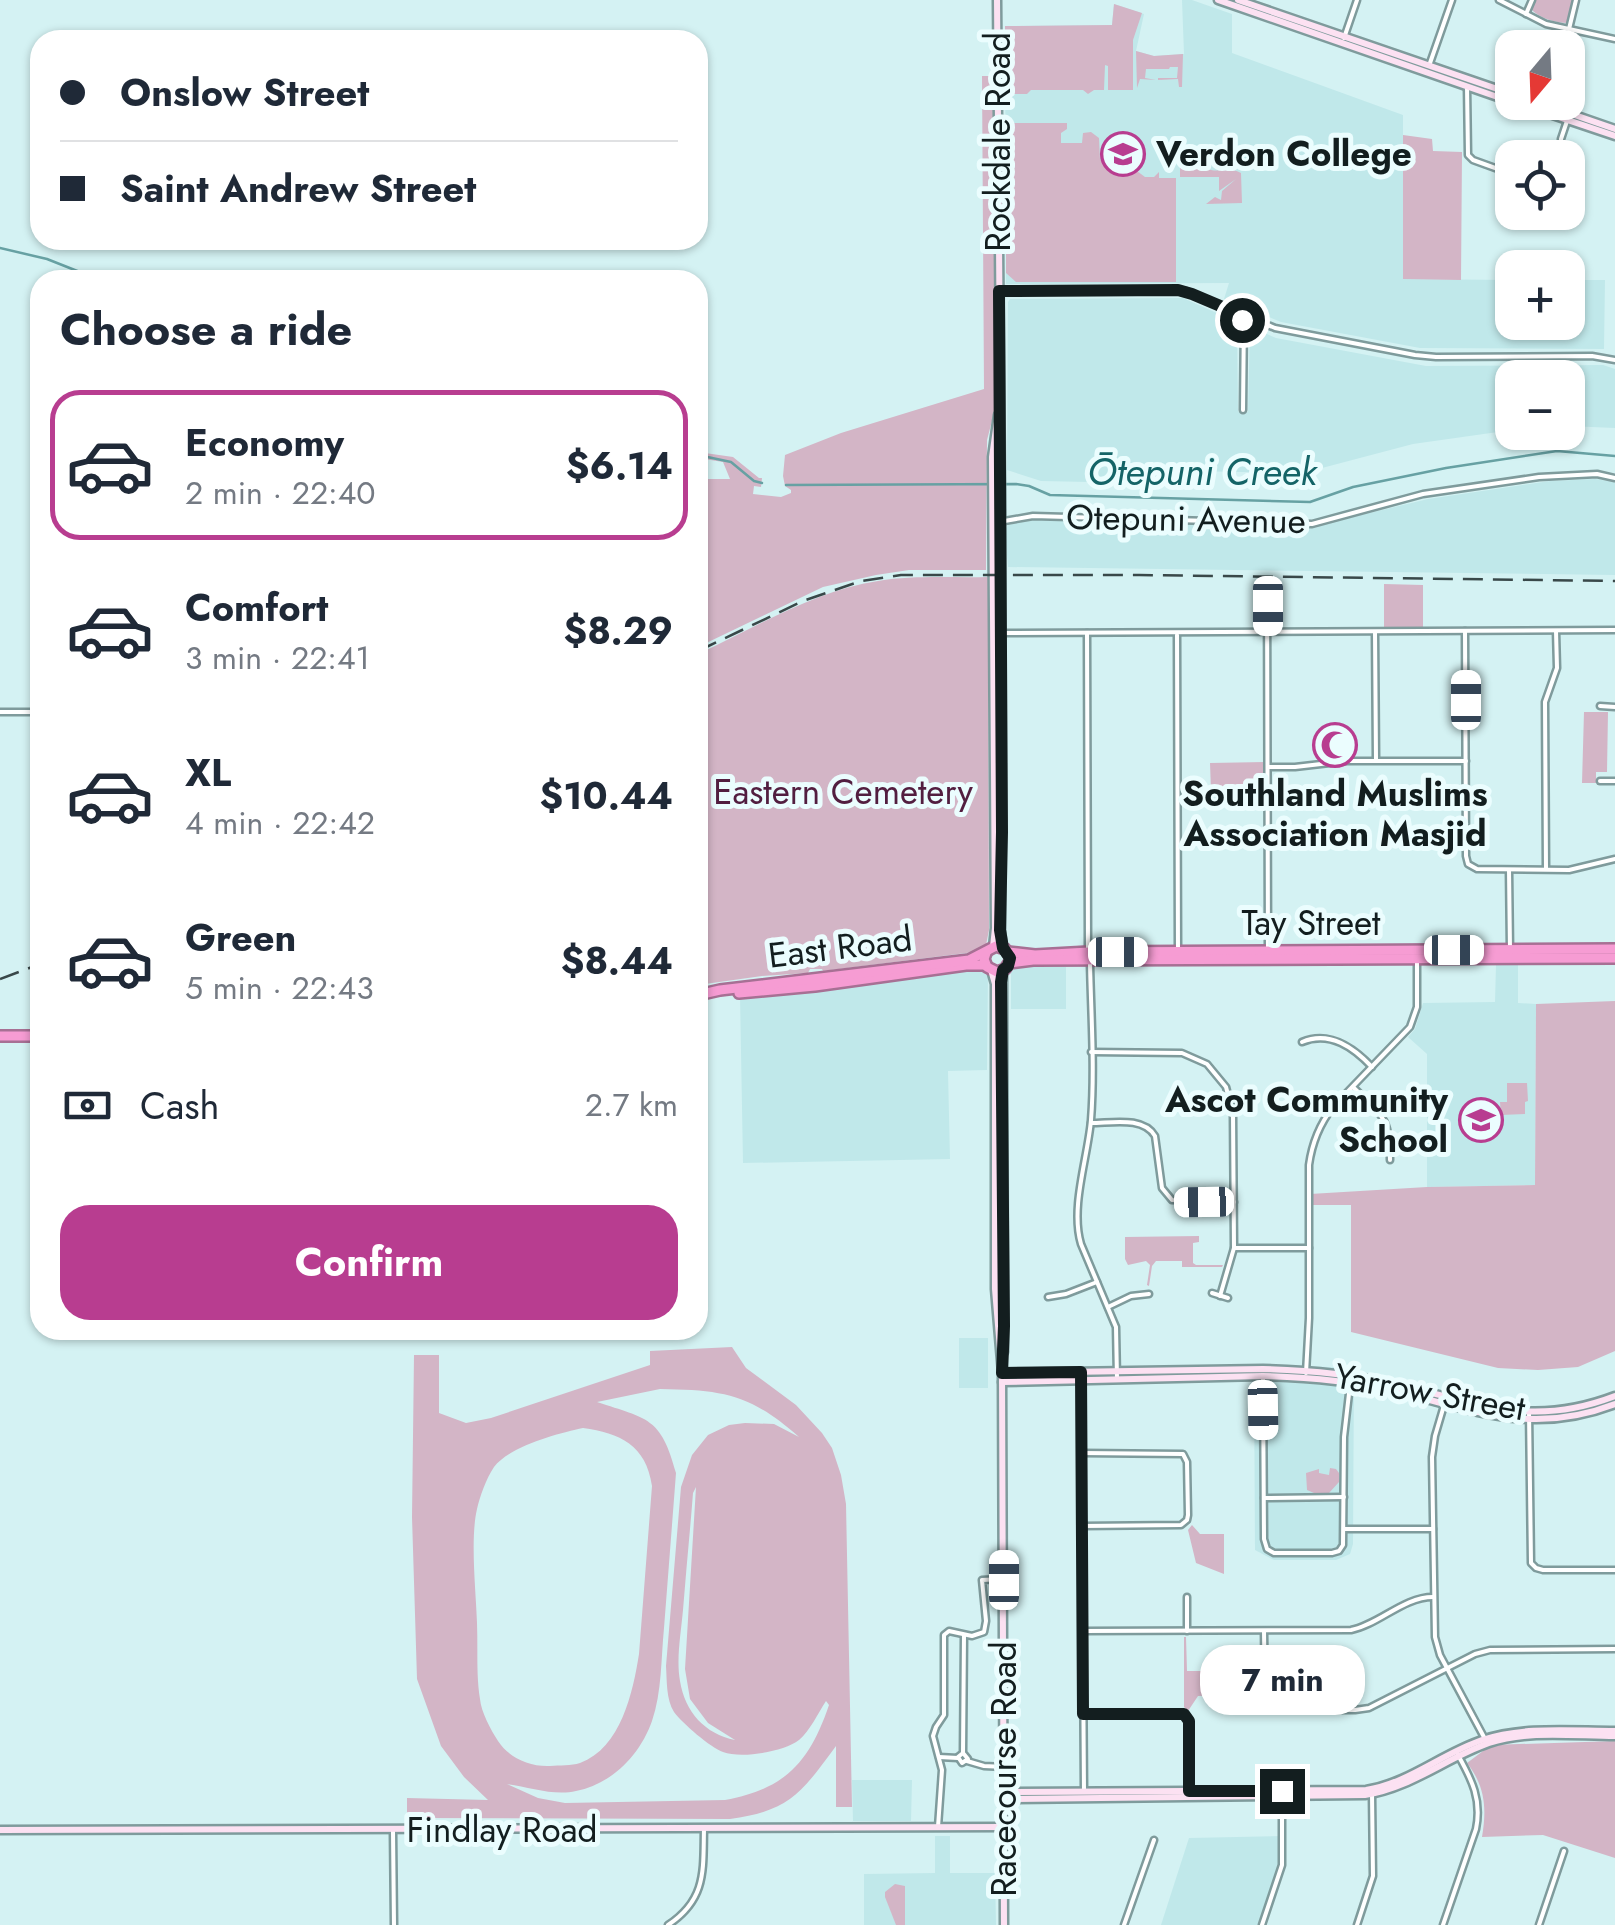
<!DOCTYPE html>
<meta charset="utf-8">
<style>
body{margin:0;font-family:Jost,sans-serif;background:#f6f6f7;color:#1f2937;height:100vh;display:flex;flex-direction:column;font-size:38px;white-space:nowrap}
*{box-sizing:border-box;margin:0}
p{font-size:32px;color:#747a83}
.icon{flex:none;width:55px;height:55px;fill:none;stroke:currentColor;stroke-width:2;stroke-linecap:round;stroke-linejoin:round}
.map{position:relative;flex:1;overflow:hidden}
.drawer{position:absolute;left:30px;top:270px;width:678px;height:1070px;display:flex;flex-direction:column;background:#fff;border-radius:30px;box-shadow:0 2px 8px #0004}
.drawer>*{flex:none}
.banner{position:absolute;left:30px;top:30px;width:678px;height:220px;border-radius:30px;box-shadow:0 2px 8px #0004;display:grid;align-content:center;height:220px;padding:0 30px;background:#fff}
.needle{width:65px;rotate:199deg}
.tools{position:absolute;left:1495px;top:30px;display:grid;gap:20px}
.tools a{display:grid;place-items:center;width:90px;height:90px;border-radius:20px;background:#fff;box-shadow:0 2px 8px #0004;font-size:50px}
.end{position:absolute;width:45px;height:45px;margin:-22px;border:12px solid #131e1f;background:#fff;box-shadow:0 0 0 5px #fff}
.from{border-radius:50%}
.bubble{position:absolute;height:70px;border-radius:30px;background:#fff;box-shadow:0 2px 8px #0004;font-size:32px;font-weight:700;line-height:70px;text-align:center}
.car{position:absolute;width:30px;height:60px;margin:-30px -15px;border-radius:12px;box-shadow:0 0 8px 2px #0007;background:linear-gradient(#fff 24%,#345 0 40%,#fff 0 76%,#345 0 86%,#fff 0)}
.banner b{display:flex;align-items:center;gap:35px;height:95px;font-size:38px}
.banner b+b{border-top:2px solid #e0e1e3}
.banner i{width:25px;height:25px;background:#1f2937}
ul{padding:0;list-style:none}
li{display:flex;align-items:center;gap:30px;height:150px;margin:0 20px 15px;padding:0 10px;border:5px solid transparent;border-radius:30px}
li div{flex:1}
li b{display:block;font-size:38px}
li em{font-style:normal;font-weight:700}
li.active{border-color:#b83d90}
li>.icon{width:90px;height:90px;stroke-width:1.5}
h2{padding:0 30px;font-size:45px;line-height:120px}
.pay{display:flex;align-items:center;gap:25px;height:110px;padding:0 30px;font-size:38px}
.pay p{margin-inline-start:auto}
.button{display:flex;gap:20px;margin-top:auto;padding:20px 30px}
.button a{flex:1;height:115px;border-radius:30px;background:#b83d90;color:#fff;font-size:40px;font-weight:700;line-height:115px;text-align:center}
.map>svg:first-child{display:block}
</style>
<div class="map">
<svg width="1615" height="1925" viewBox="0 0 1615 1925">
<rect width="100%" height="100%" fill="#d4f2f3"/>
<g fill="#c0e8ea">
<polygon points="1182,0 1192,0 1232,14 1232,53 1403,115 1403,279 1512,280 1512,322 1568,322 1568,280 1605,280 1604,349 1420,348 1281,322 1224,299 1229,283 1006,284 1005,26 1112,25 1114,4 1144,14 1136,51 1154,56 1184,54"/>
<polygon points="1183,298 1237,322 1238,412 1248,412 1250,329 1253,328 1276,338 1426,366 1603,365 1615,369 1615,428 1568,426 1568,378 1512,378 1512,430 1413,444 1303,473 1184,471 1184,484 1041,481 1007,470 1008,302 1010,299"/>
<polygon points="1595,479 1615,482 1615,575 1008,567 1005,530 1008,525 1035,519 1311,527 1428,499 1550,481"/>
<polygon points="1496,965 1518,965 1518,1003 1536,1004 1535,1185 1427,1187 1427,1054 1408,1037 1415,1029 1423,1003 1495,1002"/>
<polygon points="1016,967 1066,967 1066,1009 1011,1009 1011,970"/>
<polygon points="981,968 988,972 987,1070 948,1071 950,1159 743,1163 740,995"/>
<rect x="959" y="1338" width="29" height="50"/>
<polygon points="1254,1364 1354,1368 1353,1544 1350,1554 1336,1560 1274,1560 1255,1550"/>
<polygon points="852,1780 912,1780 911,1821 853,1821"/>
<polygon points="935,1836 950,1836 950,1873 995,1873 996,1925 864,1925 864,1874 935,1873"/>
<polygon points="1281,1836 1280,1866 1259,1925 1161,1925 1189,1838"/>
</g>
<g fill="#d3b5c6" fill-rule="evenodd">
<path d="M1535 0H1574L1567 23C1556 23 1539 18 1531 9Z"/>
<polygon points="1114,4 1142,13 1133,40 1133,90 1108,90 1108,66 1105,65 1104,90 1094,90 1088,94 1083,90 1031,90 1027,94 1005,94 1005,26 1112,25"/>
<polygon points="1136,51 1154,56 1183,54 1182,87 1179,87 1178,79 1158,80 1158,78 1177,78 1178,67 1170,67 1169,69 1146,69 1145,78 1156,80 1140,79 1137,88"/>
<polygon points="982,76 994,76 995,387 994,413 987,440 986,570 909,570 876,575 823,587 698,647 698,479 730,479 723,462 698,458 698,452 733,457 759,478 762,478 761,487 754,486 753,494 781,497 791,493 791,490 785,486 783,476 785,455 841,433 984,389"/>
<polygon points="1009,123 1067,123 1067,129 1061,133 1061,143 1082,143 1083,133 1091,132 1099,138 1100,160 1111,160 1111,155 1124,155 1125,162 1145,177 1154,177 1159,172 1159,178 1176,178 1176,282 1016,282 1006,273 1006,125"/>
<polygon points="1403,135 1432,139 1433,151 1462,152 1461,280 1403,279"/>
<path d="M1192 161H1196L1200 168C1204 168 1207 170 1211 170 1220 172 1231 167 1241 173L1242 203 1206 204 1215 197 1221 200 1222 191 1236 179 1219 191V177H1180V166Z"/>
<path d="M988 577 989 930 986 945 974 952 823 971 822 969H810L808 973 762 976 698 985V654C756 627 814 591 878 581 914 575 952 578 988 577Z"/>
<polygon points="1384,584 1423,585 1423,627 1384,627"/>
<polygon points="1584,712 1608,712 1607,772 1596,772 1596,783 1582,783"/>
<polygon points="1265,762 1266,790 1211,791 1210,763"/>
<polygon points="1615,1001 1615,1351 1578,1367 1538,1370 1498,1368 1351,1332 1351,1205 1310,1205 1310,1194 1427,1187 1535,1185 1536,1004"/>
<polygon points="1507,1083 1527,1083 1528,1101 1525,1102 1525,1114 1501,1115 1500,1102 1507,1102"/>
<polygon points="1199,1236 1199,1242 1193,1243 1193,1263 1196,1265 1223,1265 1222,1267 1182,1267 1182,1261 1156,1261 1152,1266 1149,1286 1147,1285 1150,1265 1146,1261 1128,1265 1125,1259 1125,1237"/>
<path d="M732 1347 746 1368 796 1405 822 1433 832 1448 841 1475 846 1504 852 1807H836V1746C802 1792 790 1811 730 1819L407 1818V1798L488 1800 464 1777 441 1746 417 1679 412 1517 414 1355H439V1413L466 1423 491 1418 650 1365V1351ZM660 1389C724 1390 750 1394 799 1437L774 1424 745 1423 729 1425 708 1435 692 1455 681 1487 666 1666C667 1681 666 1699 674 1712 682 1723 711 1748 723 1752 741 1759 783 1752 799 1740 810 1731 818 1713 826 1701L829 1705C810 1761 786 1789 725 1800L565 1803 538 1798 507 1784C529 1787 554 1796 576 1791 612 1784 640 1755 652 1721 662 1692 661 1658 664 1628 668 1577 672 1525 676 1473 661 1417 648 1419 597 1402ZM583 1428C620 1433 646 1445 652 1486L639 1654C633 1692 621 1748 580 1763 571 1766 560 1765 550 1766 530 1767 509 1758 498 1741 491 1730 481 1712 480 1699 476 1675 478 1648 477 1623 476 1592 470 1539 477 1509 480 1496 486 1479 494 1467 510 1446 559 1433 583 1428ZM696 1487 685 1669 690 1699 708 1723 735 1740C705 1734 685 1712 680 1681 676 1659 681 1633 683 1610 686 1571 690 1532 693 1493Z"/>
<polygon points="1330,1468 1336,1469 1339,1473 1339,1482 1329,1493 1314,1493 1307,1490 1306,1473 1319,1469 1319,1473 1329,1475"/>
<polygon points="1192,1525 1200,1534 1224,1534 1224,1574 1196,1563 1188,1530"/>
<polygon points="1184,1637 1186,1637 1187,1671 1224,1671 1225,1695 1198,1696 1188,1711 1184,1707"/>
<path d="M1615 1741V1858L1543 1835 1482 1837C1487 1808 1485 1786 1467 1763L1491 1745Z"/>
<polygon points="895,1884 905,1886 905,1925 896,1925 885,1897 885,1892"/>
</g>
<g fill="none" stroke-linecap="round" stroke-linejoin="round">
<g stroke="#67a1a3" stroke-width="2.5">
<polyline points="0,248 47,259 100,280"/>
<polyline points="698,455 731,462 754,481 762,483"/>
<polyline points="786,485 1016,484 1029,486 1050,495 1310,502 1353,487 1446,468 1557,451 1615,456"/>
</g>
<g stroke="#7f9b9c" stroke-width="9">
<g id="street">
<polyline points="1499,0 1546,24 1615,39"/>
<polyline points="1526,14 1532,0"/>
<polyline points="1569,29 1576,0"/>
<polyline points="1344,38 1357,0"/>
<polyline points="1430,63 1452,0"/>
<polyline points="1467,86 1468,155 1473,160 1509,173"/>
<polyline points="1561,158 1561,139 1568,118"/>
<polyline points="1000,291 1186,291 1275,328 1415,355 1436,357 1592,356 1615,360"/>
<polyline points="1243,410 1244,315"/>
<polyline points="993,523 1033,516 1312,524 1423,494 1539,477 1597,474 1615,478"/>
<polyline points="1267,586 1268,951"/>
<polyline points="1465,631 1466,856 1468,864 1477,869 1569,870 1615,859"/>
<polyline points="1375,632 1376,760"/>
<polyline points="1000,633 1615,630"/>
<polyline points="1087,633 1088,948"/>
<polyline points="1177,635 1178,951"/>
<polyline points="1600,706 1615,707"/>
<polyline points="0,712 40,712"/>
<polyline points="1268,767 1295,767 1347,761 1466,761"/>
<polyline points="1600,781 1615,781"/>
<polyline points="1546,869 1545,702 1557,668 1556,631"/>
<polyline points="1509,870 1510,950"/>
<path d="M1090 963C1091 1015 1095 1068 1091 1120 1088 1157 1070 1207 1081 1244L1116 1327 1117 1379"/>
<path d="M1302 1042C1330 1030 1354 1048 1372 1067"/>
<polyline points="1091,1052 1182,1053 1207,1064 1226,1087 1233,1114 1234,1248 1220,1296"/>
<path d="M1354 1088C1383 1116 1390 1118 1390 1160"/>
<path d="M1091 1123C1112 1123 1143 1116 1155 1136L1162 1188 1172 1200 1234 1202"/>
<polyline points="1234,1248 1309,1248"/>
<polyline points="1212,1293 1228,1298"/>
<polyline points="1048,1297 1066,1294 1097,1282"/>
<polyline points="1108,1307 1131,1296 1149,1294"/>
<path d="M1306 1373 1309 1318V1165C1312 1143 1319 1125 1333 1107L1410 1027 1417 1007V961"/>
<polyline points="1263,1376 1264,1539 1267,1549 1274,1553 1332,1553 1339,1551 1343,1545 1344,1437 1350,1385"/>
<polyline points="1081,1382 1084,1792"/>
<polyline points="1445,1402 1435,1436 1432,1457 1435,1637 1440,1655 1485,1739"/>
<polyline points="1529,1412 1531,1563 1536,1568 1543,1570 1615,1570"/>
<polyline points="1264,1498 1344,1497"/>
<polyline points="1082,1526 1181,1525 1187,1520 1188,1515 1187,1462 1183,1454 1082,1453"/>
<polyline points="1344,1529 1433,1529"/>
<path d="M1083 1631 1351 1630C1380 1624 1403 1597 1433 1597"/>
<polyline points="1187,1631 1187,1597"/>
<polyline points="1264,1631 1265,1701 1269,1707 1277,1710 1355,1710 1369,1708 1475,1654 1490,1650 1615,1649"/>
<polyline points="1083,1713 1184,1714 1189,1721 1189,1792"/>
<polyline points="963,1753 958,1757 962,1763 968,1759 963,1753 964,1635"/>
<polyline points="939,1757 958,1758"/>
<polyline points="967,1761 984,1766 1005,1767"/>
<polyline points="938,1827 942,1770 933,1736 936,1727 944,1715 944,1635 949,1631 972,1636 984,1632 986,1621 982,1580 1003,1579"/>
<polyline points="393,1831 394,1925"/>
<path d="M668 1925C707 1899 703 1870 704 1829"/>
<polyline points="1124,1925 1154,1840"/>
<polyline points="1262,1925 1282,1865 1282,1798"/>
<polyline points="1357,1925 1373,1876 1372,1794"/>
<path d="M1443 1925 1476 1829C1482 1800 1472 1780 1458 1755"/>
<polyline points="1539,1925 1564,1851"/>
</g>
</g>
<g stroke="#7f9b9c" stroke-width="11">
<g id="secondary">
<polyline points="997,0 1001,488 1001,930 1003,948"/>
<polyline points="1218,0 1512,102"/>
<polyline points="1238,0 1512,94"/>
<polyline points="1514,102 1615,136"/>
<polyline points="1537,102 1615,129"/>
<polyline points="993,947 995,928 992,457 998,415"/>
<polyline points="991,970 995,984 995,1289 1002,1373 1004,1925"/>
<polyline points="1003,971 1004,1352"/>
<path d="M1002 1373 1263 1369C1307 1370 1351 1374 1394 1384 1477 1402 1529 1429 1615 1396"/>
<path d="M1002 1382 1263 1376C1307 1377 1351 1381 1394 1391 1475 1410 1532 1436 1615 1404"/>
<path d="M1005 1792 1366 1790C1409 1783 1441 1754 1482 1740 1524 1726 1571 1731 1615 1731"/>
<path d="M1005 1799 1365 1795C1411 1788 1446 1758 1489 1743 1528 1730 1574 1736 1615 1736"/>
<polyline points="0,1830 1005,1827"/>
</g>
</g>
<g stroke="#a77094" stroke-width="14">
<g id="highway">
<polyline points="1008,952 1035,955 1089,952 1615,949"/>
<polyline points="986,953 984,959 987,967 997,972 1005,969 1009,963 1033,960 1615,958"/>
<polyline points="739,993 815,986 966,965 986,965"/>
<polyline points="698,995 720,990 969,960 996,946 1005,949 1010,956"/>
<polyline points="0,1036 40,1036"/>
</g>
</g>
<use href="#street" stroke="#fff" stroke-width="4"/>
<use href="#secondary" stroke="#fce1f2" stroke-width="6"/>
<use href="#highway" stroke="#f69cd3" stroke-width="9"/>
<g stroke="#394849" stroke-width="2.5" stroke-dasharray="20 10" stroke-linecap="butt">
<polyline points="698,651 803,601 861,581 901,575 1139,575 1615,581"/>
<polyline points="0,979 40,964"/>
</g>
</g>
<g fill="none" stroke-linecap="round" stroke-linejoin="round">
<polyline stroke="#131e1f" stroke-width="12" points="1242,320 1244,316 1192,294 1178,290 999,291 1002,832 1000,930 1003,948 1010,958 1008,966 1003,970 1001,982 1004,1326 1002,1373 1081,1372 1083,1714 1184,1714 1189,1721 1189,1791 1282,1791"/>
</g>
<defs>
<g id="school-ring" transform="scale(2.25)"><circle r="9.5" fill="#ebfdfe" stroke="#b83d90" stroke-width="1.5"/><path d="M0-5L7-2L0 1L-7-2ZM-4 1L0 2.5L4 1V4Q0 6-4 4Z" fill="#b83d90"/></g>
<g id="mosque-ring" transform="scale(2.25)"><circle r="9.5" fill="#ebfdfe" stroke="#b83d90" stroke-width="1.5"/><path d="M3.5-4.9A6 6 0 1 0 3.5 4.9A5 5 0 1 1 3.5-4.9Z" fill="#b83d90"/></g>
</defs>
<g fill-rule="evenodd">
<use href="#school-ring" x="1123" y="154"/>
<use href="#mosque-ring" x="1335" y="745"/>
<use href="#school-ring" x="1481" y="1120"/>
</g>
<g text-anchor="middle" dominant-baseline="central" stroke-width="10" stroke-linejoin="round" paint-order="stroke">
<g font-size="35" fill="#131e1f" stroke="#ebfdfe">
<text transform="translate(998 142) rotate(-90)">Rockdale Road</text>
<text transform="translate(1186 519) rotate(1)">Otepuni Avenue</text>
<text x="1311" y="923">Tay Street</text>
<text transform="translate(840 947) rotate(-7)">East Road</text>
<text transform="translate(1430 1392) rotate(10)">Yarrow Street</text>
<text transform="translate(1004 1769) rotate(-90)">Racecourse Road</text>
<text x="502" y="1830">Findlay Road</text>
</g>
<g font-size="35" font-weight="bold" fill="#131e1f" stroke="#ebfdfe" text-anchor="start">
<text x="1156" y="154">Verdon College</text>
<text x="1335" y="794" text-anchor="middle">Southland Muslims<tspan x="1335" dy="40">Association Masjid</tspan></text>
<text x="1448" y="1100" text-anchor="end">Ascot Community<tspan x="1448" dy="40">School</tspan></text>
</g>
<g font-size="35" fill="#521e40" stroke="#ebfdfe">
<text x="843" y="792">Eastern Cemetery</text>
</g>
<g font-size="38" font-style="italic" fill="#146467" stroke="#ebfdfe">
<text x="1202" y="471">Ōtepuni Creek</text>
</g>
</g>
</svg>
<div class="tools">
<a><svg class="needle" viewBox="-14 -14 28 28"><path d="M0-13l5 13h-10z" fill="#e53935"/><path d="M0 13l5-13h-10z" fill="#747a83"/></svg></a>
<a><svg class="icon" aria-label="locate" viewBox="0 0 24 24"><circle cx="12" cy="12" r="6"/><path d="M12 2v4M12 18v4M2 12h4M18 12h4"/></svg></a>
<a>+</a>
<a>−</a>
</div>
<i class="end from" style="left:1242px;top:320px"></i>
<i class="end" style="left:1282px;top:1791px"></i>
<div class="bubble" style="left:1200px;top:1645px;width:165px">7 min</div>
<i class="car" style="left:1268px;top:606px;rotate:180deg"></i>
<i class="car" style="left:1466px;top:700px;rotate:0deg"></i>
<i class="car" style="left:1454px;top:950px;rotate:90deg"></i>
<i class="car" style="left:1118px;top:952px;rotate:90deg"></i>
<i class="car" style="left:1204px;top:1202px;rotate:269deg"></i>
<i class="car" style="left:1263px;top:1410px;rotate:179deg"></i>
<i class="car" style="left:1004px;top:1580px;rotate:0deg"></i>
<div class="banner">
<b><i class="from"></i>Onslow Street</b>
<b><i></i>Saint Andrew Street</b>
</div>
<section class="drawer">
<h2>Choose a ride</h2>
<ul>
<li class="active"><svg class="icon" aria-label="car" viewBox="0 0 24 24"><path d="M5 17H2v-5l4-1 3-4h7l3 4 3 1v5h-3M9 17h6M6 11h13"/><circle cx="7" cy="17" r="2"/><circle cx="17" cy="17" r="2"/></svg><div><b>Economy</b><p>2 min · 22:40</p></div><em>$6.14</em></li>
<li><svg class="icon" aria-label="car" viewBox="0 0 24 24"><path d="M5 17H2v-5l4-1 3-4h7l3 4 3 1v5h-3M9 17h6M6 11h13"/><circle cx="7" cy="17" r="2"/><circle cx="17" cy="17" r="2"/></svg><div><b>Comfort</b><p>3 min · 22:41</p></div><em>$8.29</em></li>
<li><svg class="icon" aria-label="car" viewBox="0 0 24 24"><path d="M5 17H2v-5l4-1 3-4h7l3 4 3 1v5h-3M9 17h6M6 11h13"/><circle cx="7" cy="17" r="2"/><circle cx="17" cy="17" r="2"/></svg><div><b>XL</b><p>4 min · 22:42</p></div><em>$10.44</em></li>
<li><svg class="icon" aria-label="car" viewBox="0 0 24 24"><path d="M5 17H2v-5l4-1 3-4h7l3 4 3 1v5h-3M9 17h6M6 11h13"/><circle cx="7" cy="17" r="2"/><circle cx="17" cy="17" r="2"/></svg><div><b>Green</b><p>5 min · 22:43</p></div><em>$8.44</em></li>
</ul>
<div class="pay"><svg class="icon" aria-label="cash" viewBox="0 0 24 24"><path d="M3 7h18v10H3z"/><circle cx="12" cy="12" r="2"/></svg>Cash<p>2.7 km</p></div>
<div class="button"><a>Confirm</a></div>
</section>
</div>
